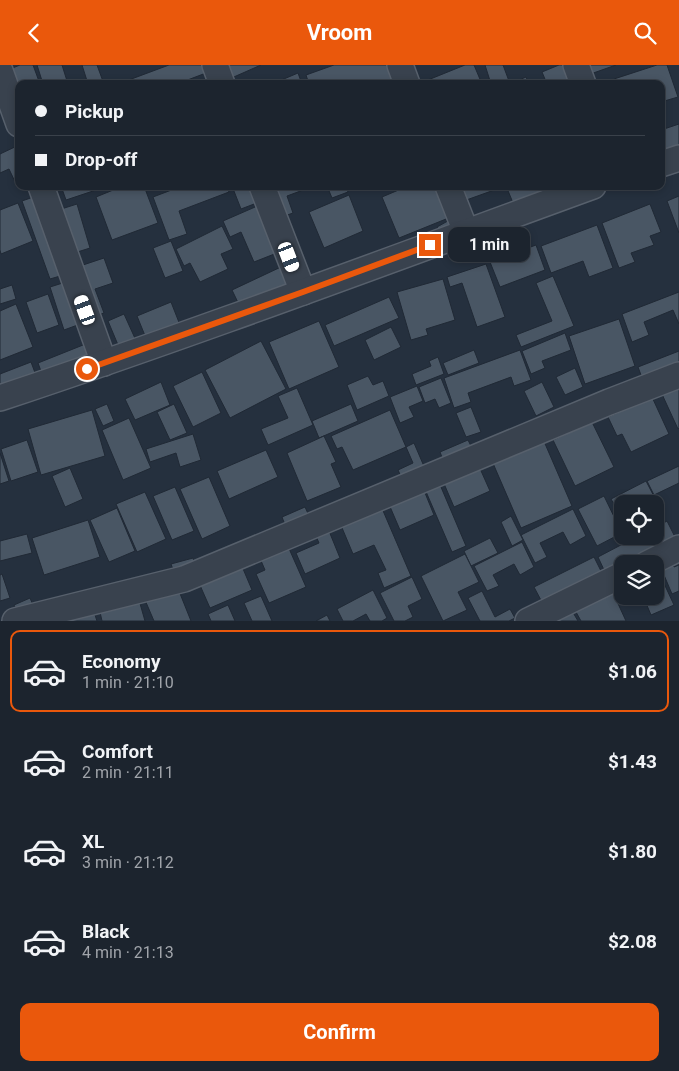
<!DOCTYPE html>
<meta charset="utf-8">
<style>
body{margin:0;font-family:Roboto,sans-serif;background:#29303a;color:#f1f3f6;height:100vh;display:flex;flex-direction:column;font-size:19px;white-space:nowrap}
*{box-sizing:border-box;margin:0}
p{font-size:16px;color:#a0a4aa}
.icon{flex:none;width:28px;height:28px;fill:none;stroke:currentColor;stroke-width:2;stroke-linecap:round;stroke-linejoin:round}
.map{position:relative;height:556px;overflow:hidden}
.side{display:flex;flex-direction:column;background:#1c242e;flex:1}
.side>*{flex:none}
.top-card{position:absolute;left:15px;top:15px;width:650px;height:110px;border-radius:10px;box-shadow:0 2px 8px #0003,0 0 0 1px #3a414a;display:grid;align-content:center;height:110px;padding:0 20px;background:#1c242e}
.fabs{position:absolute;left:614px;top:430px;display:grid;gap:10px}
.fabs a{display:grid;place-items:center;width:50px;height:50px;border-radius:10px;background:#1c242e;box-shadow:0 2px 8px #0003,0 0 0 1px #3a414a;font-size:25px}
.end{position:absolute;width:22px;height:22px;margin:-11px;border:6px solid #ea580c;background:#fff;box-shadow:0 0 0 2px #fff}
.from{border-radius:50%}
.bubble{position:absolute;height:35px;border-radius:10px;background:#1c242e;box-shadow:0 2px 8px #0003,0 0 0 1px #3a414a;font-size:16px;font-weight:700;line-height:35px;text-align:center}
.car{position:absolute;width:15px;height:30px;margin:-15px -8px;border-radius:6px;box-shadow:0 0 4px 1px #0007;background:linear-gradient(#fff 24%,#345 0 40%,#fff 0 76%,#345 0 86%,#fff 0)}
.top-card b{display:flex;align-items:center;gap:18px;height:48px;font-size:19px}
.top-card b+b{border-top:1px solid #3a414a}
.top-card i{width:12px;height:12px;background:#f1f3f6}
ul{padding:9px 0 0;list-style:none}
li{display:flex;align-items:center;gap:15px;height:82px;margin:0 10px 8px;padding:0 10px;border:2px solid transparent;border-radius:10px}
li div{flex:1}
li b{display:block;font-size:19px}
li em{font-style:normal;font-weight:700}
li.current{border-color:#ea580c}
li>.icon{width:45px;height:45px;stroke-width:1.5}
.button{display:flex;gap:10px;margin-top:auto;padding:10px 20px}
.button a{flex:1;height:58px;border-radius:10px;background:#ea580c;color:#fff;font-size:20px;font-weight:700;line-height:58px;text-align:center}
header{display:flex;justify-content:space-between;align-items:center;height:65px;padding:0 20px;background:#ea580c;color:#fff;font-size:22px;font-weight:700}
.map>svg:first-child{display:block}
</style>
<header><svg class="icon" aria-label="back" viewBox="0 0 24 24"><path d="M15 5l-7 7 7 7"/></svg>Vroom<svg class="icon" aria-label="search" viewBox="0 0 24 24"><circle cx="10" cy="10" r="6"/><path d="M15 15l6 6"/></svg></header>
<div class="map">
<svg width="679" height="556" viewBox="0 0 679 556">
<rect width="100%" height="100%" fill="#25303e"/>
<g fill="#495664" stroke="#202935">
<polygon points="20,0 33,0 40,19 19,19 19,40 5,6"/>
<polygon points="37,0 62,0 68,19 43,19"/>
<polygon points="82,0 97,0 104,19 88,19"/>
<polygon points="169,0 203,0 206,8 177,19 118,19"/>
<polygon points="221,0 261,0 227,15"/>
<polygon points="334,0 390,0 397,19 309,19 306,10"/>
<polygon points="465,0 474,0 482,19 418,19"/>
<polygon points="485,0 503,0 509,16 503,19 491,19"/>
<polygon points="559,0 570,0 578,19 547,19 542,7"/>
<polygon points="578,0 616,0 582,12"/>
<polygon points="657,0 667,0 678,32 661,37 661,19 615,19 614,14"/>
<polygon points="298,8 302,19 272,19"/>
<polygon points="526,12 529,19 510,19"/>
<polygon points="679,59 679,82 661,89 661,65"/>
<polygon points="19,80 19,121 17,121 9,104 0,108 0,89"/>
<polygon points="61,121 108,121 66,135"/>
<polygon points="123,121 144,121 158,158 112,175 96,132"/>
<polygon points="182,121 227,121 229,127 179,146 187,169 169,175 153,132"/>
<polygon points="232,121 256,121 262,136 241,144"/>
<polygon points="264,121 314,121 287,131 293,148 276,154"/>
<polygon points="327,121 346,121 348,127 332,133"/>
<polygon points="408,121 438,121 451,152 399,173 382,132"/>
<polygon points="452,121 496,121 497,124 458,138"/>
<polygon points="506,121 537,121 542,134 516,145"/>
<polygon points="39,130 67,209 50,214 22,136"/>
<polygon points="349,130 363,166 324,183 309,147"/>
<polygon points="679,131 679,168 667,136"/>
<polygon points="18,138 33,176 1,189 0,185 0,145"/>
<polygon points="77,139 90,183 68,190 55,146"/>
<polygon points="262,139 282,186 254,197 241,167 230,172 223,156"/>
<polygon points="650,139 661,167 650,171 654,180 631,188 635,197 619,203 602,158"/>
<polygon points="455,152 444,174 437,162"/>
<polygon points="597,160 613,203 589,212 583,196 551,208 541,181"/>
<polygon points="222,161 233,184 221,189 228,204 200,217 190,198 184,201 176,184"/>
<polygon points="171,176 183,206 165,213 153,183"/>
<polygon points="536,180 545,205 500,222 490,197"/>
<polygon points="104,193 113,218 95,224 104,248 90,253 74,203"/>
<polygon points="486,199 505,252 477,262 462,218 450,222 447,212"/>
<polygon points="283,201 294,224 243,248 232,225"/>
<polygon points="553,211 574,261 521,282 516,270 552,256 536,218"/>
<polygon points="443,214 455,255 426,264 428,270 411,275 397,227"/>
<polygon points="69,216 83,258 64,265 50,222"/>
<polygon points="12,220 16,234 0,239 0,224"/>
<polygon points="679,227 679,259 673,245 644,257 649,270 632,277 622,249"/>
<polygon points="48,229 59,260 37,268 26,237"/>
<polygon points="389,232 399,253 334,281 325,260"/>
<polygon points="171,237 182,265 148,278 137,251"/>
<polygon points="16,239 33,282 0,295 0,246"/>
<polygon points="124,249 138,280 121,287 108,256"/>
<polygon points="619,254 635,301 585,319 569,271"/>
<polygon points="319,256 339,302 289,324 269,277"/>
<polygon points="391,262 401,282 374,295 365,275"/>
<polygon points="565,268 571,285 542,296 545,303 531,309 522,286"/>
<polygon points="261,276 286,324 230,353 205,305"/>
<polygon points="88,278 95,298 45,317 38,298"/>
<polygon points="474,285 479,298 448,310 443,298"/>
<polygon points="520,285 531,315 514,321 511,312 468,328 471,337 454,343 444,313"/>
<polygon points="679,286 679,305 644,318 638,302"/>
<polygon points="438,292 444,309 416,320 412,309 431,301 429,296"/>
<polygon points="31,297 37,313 0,321 0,309"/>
<polygon points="575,303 583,322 565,330 556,312"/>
<polygon points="202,307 221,348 193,362 173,321"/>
<polygon points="368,311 373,320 383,316 389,331 357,345 347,320"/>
<polygon points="441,313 451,338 439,343 435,334 425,338 419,322"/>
<polygon points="161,317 170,340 135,355 125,334"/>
<polygon points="542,317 554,342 536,351 524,326"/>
<polygon points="679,319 679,363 678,364 661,327"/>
<polygon points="417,321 423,336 409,342 414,352 400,358 390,332"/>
<polygon points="297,323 313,360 268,380 261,364 288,353 278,331"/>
<polygon points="652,332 669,369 631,387 622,369 617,371 608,352"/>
<polygon points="107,339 114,356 103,361 95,344"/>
<polygon points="174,339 187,368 170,375 157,347"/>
<polygon points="351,339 358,356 319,373 312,356"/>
<polygon points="471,342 481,367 466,372 456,348"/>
<polygon points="92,345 105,391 41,410 28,364"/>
<polygon points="390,345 406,382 353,405 342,382 337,384 331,371"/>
<polygon points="129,353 151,403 123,415 102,365"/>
<polygon points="592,357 614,402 575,421 553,375"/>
<polygon points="193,369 201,395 180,402 176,388 150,397 146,384"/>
<polygon points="324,371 336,397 331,399 341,422 307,436 287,388"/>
<polygon points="543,374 572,441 521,463 492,396"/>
<polygon points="27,375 38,407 11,416 1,384"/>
<polygon points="468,375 474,387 445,400 440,387"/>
<polygon points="414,378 426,406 403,416 398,405 413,398 406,382"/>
<polygon points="266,385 278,412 229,434 217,406"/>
<polygon points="0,388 9,416 0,419"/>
<polygon points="478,399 490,426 454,442 442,414"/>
<polygon points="679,401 679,418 654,430 647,416"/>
<polygon points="70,403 83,434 65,442 52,411"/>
<polygon points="209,412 230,461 202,474 180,424"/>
<polygon points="438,415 466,481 452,487 424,422"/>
<polygon points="646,416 660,443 655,445 655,439 648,439 645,434 637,439 622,439 622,446 619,448 611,434"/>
<polygon points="175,422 194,466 172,475 153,431"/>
<polygon points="423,423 434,450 400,465 388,437"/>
<polygon points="145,427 166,474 137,487 116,439"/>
<polygon points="604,431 622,468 597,481 578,444"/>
<polygon points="381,441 411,511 384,523 378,508 386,505 374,480 353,489 340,458"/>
<polygon points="305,442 311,455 287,465 282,452"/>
<polygon points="117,443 135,486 109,497 90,455"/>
<polygon points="573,444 586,471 570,480 563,467 540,478 547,492 535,498 521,470"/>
<polygon points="511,451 523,475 512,481 501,457"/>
<polygon points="88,455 100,492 44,510 32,473"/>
<polygon points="667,456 675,472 605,507 598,492 638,471 655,471 655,463"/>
<polygon points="329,466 340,493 305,509 296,488 319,478 316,471"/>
<polygon points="27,469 32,488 0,496 0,476"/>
<polygon points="490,473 498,488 471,501 464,486"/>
<polygon points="522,477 534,502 520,510 514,499 493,510 499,521 487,526 474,501"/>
<polygon points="287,479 306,522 269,538 256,509 265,505 259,491"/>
<polygon points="465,489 479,517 458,527 467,545 443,556 421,511"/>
<polygon points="594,492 602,508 543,539 534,522"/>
<polygon points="193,493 197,506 176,513 171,499"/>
<polygon points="672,498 674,502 679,500 679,526 672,529 661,503"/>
<polygon points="241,499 252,525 210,543 199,518"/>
<polygon points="655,499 674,540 651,550 643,531 655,531"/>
<polygon points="2,509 10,533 0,536 0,510"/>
<polygon points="412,512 422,534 408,541 413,552 405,556 394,556 380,528"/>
<polygon points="609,519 626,556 581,556 571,538"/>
<polygon points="177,521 191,556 154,556 145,535"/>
<polygon points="373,525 387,553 382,556 370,556 366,549 353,556 343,556 337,544"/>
<polygon points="482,526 495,552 510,544 515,553 509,556 480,556 468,533"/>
<polygon points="261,531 272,556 252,556 244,538"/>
<polygon points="30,533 36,547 20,554 14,540"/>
<polygon points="139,535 145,556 102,556 100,547"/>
<polygon points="568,539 578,556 545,556"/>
<polygon points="228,540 235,556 211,556 208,549"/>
<polygon points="94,547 97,556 62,556"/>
<polygon points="327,550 330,556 316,556"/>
</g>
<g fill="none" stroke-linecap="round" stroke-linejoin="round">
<g stroke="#57606c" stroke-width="28">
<g id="street">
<polyline points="215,0 222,19"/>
<polyline points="400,0 407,19"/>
<polyline points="576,0 583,19"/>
<polyline points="0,6 19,59"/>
<polyline points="661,99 679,93"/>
<polyline points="41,121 104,298"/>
<polyline points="262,121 303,227"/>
<polyline points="448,121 466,167"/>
<path d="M0 333C199 267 395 193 593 121"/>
<polyline points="647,499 679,483"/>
<polyline points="15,556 184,514 609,337 679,310"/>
<polyline points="528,556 622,510"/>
</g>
</g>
<use href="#street" stroke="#39424e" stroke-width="25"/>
</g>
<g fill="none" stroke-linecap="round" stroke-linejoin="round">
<polyline stroke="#ea580c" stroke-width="6" points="87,304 303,227 430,180"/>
</g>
</svg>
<div class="fabs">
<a><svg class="icon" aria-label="locate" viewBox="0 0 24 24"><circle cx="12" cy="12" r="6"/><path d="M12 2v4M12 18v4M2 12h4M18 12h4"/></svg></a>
<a><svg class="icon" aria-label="layers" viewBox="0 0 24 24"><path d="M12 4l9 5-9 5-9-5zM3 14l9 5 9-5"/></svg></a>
</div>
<i class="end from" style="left:87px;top:304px"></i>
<i class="end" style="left:430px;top:180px"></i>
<div class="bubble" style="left:448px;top:162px;width:82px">1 min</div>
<i class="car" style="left:289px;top:192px;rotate:159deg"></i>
<i class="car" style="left:85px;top:245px;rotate:340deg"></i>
<div class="top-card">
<b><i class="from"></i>Pickup</b>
<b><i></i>Drop-off</b>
</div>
</div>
<section class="side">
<ul>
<li class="current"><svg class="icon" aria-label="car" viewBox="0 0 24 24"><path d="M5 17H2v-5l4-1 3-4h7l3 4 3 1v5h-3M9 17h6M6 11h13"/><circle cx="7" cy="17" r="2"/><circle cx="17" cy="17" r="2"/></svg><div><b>Economy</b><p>1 min · 21:10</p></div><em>$1.06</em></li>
<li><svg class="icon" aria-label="car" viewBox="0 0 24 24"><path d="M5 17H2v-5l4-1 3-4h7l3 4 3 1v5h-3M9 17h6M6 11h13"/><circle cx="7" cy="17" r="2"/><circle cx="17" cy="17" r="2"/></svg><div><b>Comfort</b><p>2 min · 21:11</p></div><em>$1.43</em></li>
<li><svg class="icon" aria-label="car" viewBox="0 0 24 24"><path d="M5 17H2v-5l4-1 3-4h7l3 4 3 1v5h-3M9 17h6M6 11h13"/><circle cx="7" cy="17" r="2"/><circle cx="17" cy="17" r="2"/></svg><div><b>XL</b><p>3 min · 21:12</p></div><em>$1.80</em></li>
<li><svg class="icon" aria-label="car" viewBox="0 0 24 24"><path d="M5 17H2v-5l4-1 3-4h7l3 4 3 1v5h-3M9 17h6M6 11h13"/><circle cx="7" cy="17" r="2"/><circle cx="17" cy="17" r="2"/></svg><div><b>Black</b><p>4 min · 21:13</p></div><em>$2.08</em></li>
</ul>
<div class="button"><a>Confirm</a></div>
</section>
